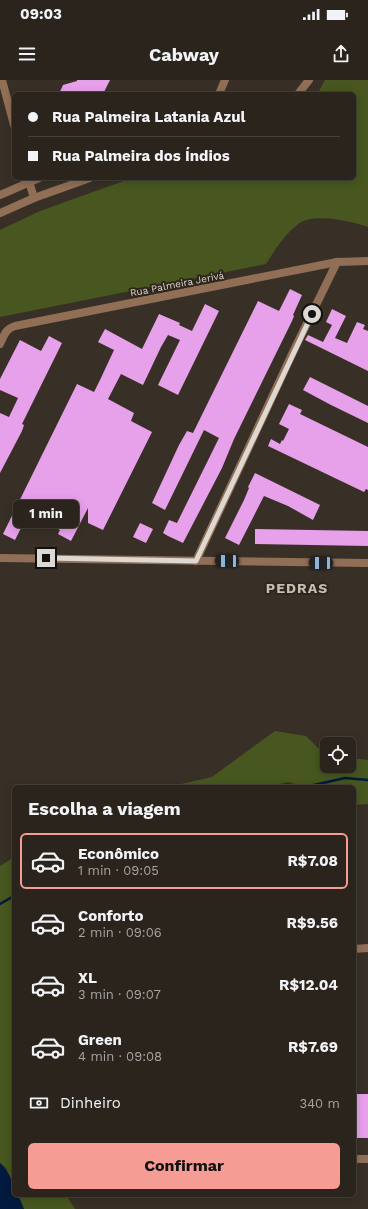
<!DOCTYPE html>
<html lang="pt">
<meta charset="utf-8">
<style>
body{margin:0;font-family:"Work Sans",sans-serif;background:#363029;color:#f1f3f6;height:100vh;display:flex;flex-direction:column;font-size:15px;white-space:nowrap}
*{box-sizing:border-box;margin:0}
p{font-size:13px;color:#a5a4a3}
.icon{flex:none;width:22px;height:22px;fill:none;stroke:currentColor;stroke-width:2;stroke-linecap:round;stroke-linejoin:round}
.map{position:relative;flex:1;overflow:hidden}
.drawer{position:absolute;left:12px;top:705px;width:344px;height:412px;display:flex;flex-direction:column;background:#2a241c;border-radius:6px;box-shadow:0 2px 10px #0003,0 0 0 1px #46413b}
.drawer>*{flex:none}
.top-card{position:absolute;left:12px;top:12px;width:344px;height:88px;border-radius:6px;box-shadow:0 2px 10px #0003,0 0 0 1px #46413b;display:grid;align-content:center;height:88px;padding:0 16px;background:#2a241c}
.tools{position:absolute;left:320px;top:657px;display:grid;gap:8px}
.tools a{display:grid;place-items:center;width:36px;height:36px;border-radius:6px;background:#2a241c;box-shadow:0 2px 10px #0003,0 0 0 1px #46413b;font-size:20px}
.end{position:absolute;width:18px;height:18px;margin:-9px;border:5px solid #ddd8d1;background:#111;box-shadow:0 0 0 2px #111}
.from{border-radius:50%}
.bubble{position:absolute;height:28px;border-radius:6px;background:#2a241c;box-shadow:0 2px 10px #0003,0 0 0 1px #46413b;font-size:13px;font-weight:700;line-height:28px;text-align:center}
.car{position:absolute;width:12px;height:24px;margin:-12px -6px;border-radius:5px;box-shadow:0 0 3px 1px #0007;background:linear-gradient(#222 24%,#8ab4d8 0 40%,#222 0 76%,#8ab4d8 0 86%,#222 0)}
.top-card b{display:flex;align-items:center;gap:14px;height:38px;font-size:15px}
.top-card b+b{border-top:1px solid #46413b}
.top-card i{width:10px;height:10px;background:#f1f3f6}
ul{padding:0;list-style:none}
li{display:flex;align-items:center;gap:12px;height:56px;margin:0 8px 6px;padding:0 8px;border:2px solid transparent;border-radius:6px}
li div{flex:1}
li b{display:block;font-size:15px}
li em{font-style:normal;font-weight:700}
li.selected{border-color:#f59c94}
li>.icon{width:36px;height:36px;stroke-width:1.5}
h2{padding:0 16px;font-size:18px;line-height:48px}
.pay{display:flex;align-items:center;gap:10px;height:44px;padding:0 16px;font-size:15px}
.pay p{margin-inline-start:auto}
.button{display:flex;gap:8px;margin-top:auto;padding:8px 16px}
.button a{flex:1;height:46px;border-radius:6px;background:#f59c94;color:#111;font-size:16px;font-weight:700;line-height:46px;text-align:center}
.status{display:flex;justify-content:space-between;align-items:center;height:28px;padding:0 20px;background:#2a241c;direction:ltr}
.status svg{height:11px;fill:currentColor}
header{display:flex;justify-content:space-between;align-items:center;height:52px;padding:0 16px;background:#2a241c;font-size:18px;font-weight:700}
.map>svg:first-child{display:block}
</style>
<div class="status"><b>09:03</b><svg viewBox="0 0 49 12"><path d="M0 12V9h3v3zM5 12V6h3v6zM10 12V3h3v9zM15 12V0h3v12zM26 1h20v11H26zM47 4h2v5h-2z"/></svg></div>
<header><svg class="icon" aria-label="menu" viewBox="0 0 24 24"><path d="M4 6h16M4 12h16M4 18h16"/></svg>Cabway<svg class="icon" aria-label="share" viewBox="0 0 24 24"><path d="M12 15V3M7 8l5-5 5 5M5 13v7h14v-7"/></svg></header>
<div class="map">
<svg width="368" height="1129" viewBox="0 0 368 1129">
<rect width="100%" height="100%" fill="#383026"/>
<g fill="#47571f">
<path d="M325 0H368V147C351 141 311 132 297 145 284 155 275 170 266 184L0 237V150L40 131 132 98H354V14H315L319 11Z"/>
<polygon points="275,651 306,656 327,677 327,686 349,686 349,678 368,680 368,724 354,725 354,707 293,707 295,704 288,702 267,707 168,707 212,697"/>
<polygon points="14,777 14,1107 6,1088 0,1083 0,786"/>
<polygon points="18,1115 66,1115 75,1129 24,1129"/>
</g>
<path fill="#031a3f" d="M0 1083C9 1091 14 1103 14 1115H18L24 1129H0Z"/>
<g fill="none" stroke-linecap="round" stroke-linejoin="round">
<g stroke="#031a3f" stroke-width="2.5">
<polyline points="305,707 345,698 368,700"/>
<polyline points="0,824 14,816"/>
</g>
</g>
<g fill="#e7a0ea">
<polygon points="77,0 110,0 103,14 59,14 63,5 77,1"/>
<polygon points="290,209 302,215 293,235 294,236 292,241 234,359 222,388 183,463 168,456 163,453 169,440 177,443 219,358 204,350 165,430 152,423 179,365 187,351 193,353 258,221 279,231"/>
<polygon points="205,224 219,231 178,315 158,305 180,260 168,255 161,267 143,305 121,294 108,319 134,333 131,341 152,352 103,450 88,443 88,428 71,461 58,454 60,450 30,435 26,443 24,442 15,460 3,454 77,304 94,312 100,300 114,270 98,262 105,249 142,269 159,234 180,243 179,245 192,251"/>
<polygon points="332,229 346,236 335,258 347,263 357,242 365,245 363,249 368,251 368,291 305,260 308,255 323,262 332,245 326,242"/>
<polygon points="49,256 62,263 22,344 24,345 22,351 0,393 0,333 9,337 18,318 0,310 0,299 20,260 41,271"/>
<polygon points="310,297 368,326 368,343 331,325 303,310"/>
<polygon points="289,324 302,330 300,334 368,367 368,410 366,409 364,412 268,366 271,359 280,364 282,360 283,361 289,349 279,344"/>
<polygon points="255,393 320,425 313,440 288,426 264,416 239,465 225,458 244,420 249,408 248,407"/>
<polygon points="140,443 153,449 146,463 133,457"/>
<polygon points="255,449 368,451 368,466 255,464"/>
<rect x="354" y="1014" width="14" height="44"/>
</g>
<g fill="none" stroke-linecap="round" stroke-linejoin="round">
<g stroke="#916f56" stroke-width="8">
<polyline points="2,0 14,45"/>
<polyline points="219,14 225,0"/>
<polyline points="298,14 309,0"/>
<polyline points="28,98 34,118"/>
<polyline points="0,115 39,98"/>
<polyline points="0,133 34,118 90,98"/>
<path d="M0 264C4 256 5 249 15 246L337 182 368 181"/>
<polyline points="0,478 368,483"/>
<polyline points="196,481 293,272 337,182"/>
<polyline points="354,869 368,868"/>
<polyline points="354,1079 368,1079"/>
</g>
</g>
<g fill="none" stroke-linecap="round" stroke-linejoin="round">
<polyline stroke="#ddd8d1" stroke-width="5" points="46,478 196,481 312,234"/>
</g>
<g text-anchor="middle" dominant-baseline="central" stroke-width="4" stroke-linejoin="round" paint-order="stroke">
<g font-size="10" fill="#ddd8d1" stroke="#2e261c">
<text transform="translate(177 204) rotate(-11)">Rua Palmeira Jerivá</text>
</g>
<g font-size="14" font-weight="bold" letter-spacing="1" fill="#c6bcaf" stroke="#2e261c">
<text x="297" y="508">PEDRAS</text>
</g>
</g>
</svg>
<div class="tools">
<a><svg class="icon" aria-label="locate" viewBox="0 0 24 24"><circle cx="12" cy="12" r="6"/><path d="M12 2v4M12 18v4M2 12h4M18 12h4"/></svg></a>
</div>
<i class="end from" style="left:312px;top:234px"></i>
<i class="end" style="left:46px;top:478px"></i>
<div class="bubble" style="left:13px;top:420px;width:66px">1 min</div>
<i class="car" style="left:227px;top:481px;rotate:271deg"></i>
<i class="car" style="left:321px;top:483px;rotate:271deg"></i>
<div class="top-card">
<b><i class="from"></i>Rua Palmeira Latania Azul</b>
<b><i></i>Rua Palmeira dos Índios</b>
</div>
<section class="drawer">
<h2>Escolha a viagem</h2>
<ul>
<li class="selected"><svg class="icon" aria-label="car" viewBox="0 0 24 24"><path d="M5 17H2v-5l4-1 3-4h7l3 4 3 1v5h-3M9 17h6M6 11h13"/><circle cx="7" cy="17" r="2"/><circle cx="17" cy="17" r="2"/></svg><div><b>Econômico</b><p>1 min · 09:05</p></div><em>R$7.08</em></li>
<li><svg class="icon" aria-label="car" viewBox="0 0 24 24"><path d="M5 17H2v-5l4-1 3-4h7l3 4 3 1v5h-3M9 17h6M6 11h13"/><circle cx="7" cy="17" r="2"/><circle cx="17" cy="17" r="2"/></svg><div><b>Conforto</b><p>2 min · 09:06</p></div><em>R$9.56</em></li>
<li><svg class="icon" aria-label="car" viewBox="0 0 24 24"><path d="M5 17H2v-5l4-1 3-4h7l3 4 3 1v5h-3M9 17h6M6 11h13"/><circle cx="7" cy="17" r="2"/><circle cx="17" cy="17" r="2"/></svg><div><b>XL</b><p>3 min · 09:07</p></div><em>R$12.04</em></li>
<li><svg class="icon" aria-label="car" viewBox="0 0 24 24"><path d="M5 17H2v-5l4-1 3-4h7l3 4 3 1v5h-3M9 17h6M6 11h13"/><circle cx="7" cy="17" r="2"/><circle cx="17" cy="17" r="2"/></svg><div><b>Green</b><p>4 min · 09:08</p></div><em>R$7.69</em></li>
</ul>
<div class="pay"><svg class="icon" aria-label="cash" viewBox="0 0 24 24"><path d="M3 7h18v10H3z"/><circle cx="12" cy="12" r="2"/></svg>Dinheiro<p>340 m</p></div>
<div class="button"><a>Confirmar</a></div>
</section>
</div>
